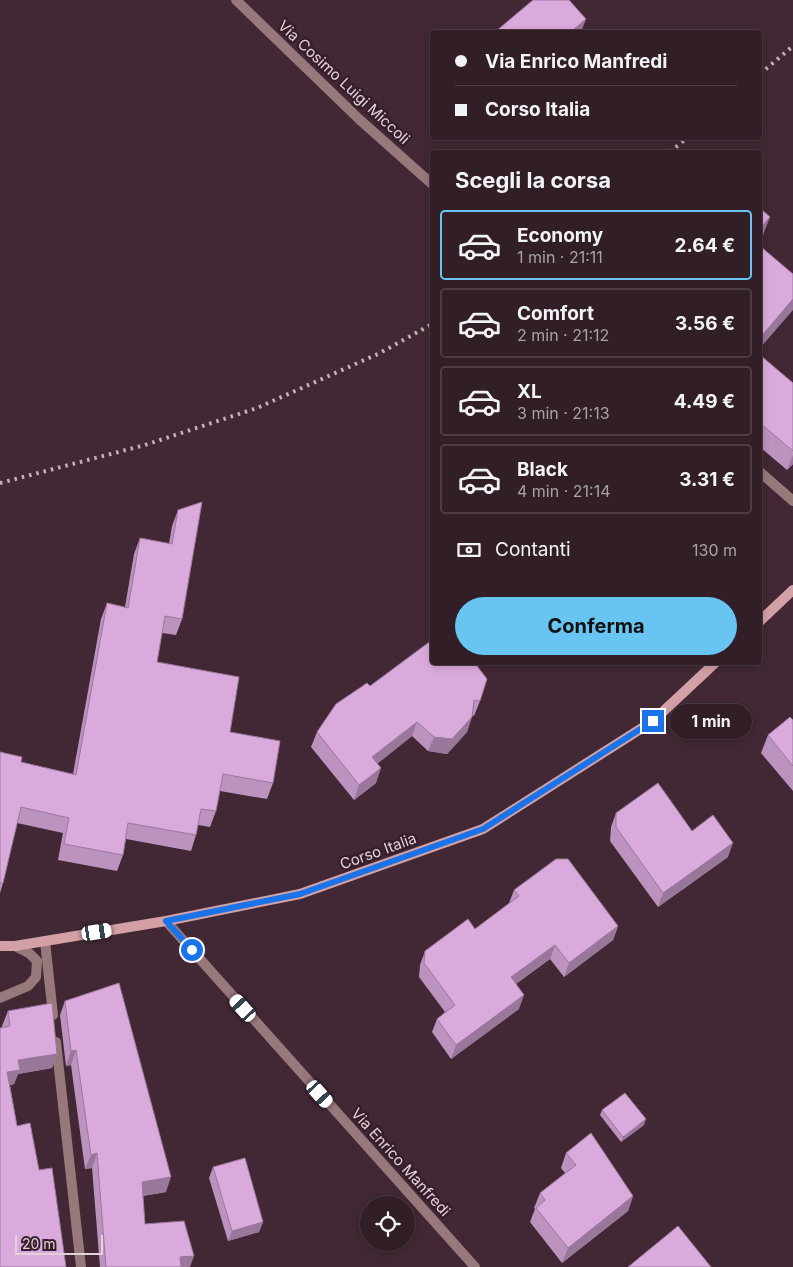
<!DOCTYPE html>
<html lang="it">
<meta charset="utf-8">
<style>
body{margin:0;font-family:Inter,sans-serif;background:#3d2b33;color:#f1f3f6;height:100vh;display:flex;flex-direction:column;font-size:19px;white-space:nowrap}
*{box-sizing:border-box;margin:0}
p{font-size:16px;color:#a8a2a7}
.icon{flex:none;width:28px;height:28px;fill:none;stroke:currentColor;stroke-width:2;stroke-linecap:round;stroke-linejoin:round}
.map{position:relative;flex:1;overflow:hidden}
.drawer{position:absolute;left:430px;top:150px;width:332px;height:515px;display:flex;flex-direction:column;background:#311e27;border-radius:5px;box-shadow:0 2px 8px #0003,0 0 0 1px #4c3c44}
.drawer>*{flex:none}
.guide{position:absolute;left:430px;top:30px;width:332px;height:110px;border-radius:5px;box-shadow:0 2px 8px #0003,0 0 0 1px #4c3c44;display:grid;align-content:center;height:110px;padding:0 25px;background:#311e27}
.buttons{position:absolute;left:360px;top:1196px;display:grid;gap:10px}
.buttons a{display:grid;place-items:center;width:55px;height:55px;border-radius:50%;background:#311e27;box-shadow:0 2px 8px #0003,0 0 0 1px #4c3c44;font-size:25px}
.scale{position:absolute;left:15px;bottom:12px;width:88px;box-sizing:border-box;padding-left:5px;border:2px solid #e3d2da;border-top:0;font-size:14px;line-height:18px;white-space:nowrap;color:#e3d2da;-webkit-text-stroke:4px #361e2a;paint-order:stroke}
.end{position:absolute;width:22px;height:22px;margin:-11px;border:6px solid #1a73e8;background:#fff;box-shadow:0 0 0 2px #fff}
.from{border-radius:50%}
.bubble{position:absolute;height:35px;border-radius:18px;background:#311e27;box-shadow:0 2px 8px #0003,0 0 0 1px #4c3c44;font-size:16px;font-weight:700;line-height:35px;text-align:center}
.car{position:absolute;width:15px;height:30px;margin:-15px -8px;border-radius:6px;box-shadow:0 0 4px 1px #0007;background:linear-gradient(#fff 24%,#345 0 40%,#fff 0 76%,#345 0 86%,#fff 0)}
.guide b{display:flex;align-items:center;gap:18px;height:48px;font-size:19px}
.guide b+b{border-top:1px solid #4c3c44}
.guide i{width:12px;height:12px;background:#f1f3f6}
ul{padding:0;list-style:none}
li{display:flex;align-items:center;gap:15px;height:70px;margin:0 10px 8px;padding:0 15px;border:2px solid #4c3c44;border-radius:5px}
li div{flex:1}
li b{display:block;font-size:19px}
li em{font-style:normal;font-weight:700}
li.on{border-color:#68c4f0}
li>.icon{width:45px;height:45px;stroke-width:1.5}
h2{padding:0 25px;font-size:22px;line-height:60px}
.pay{display:flex;align-items:center;gap:12px;height:55px;padding:0 25px;font-size:19px}
.pay p{margin-inline-start:auto}
.action{display:flex;gap:10px;margin-top:auto;padding:10px 25px}
.action a{flex:1;height:58px;border-radius:30px;background:#68c4f0;color:#111;font-size:20px;font-weight:700;line-height:58px;text-align:center}
.map>svg:first-child{display:block}
</style>
<div class="map">
<svg width="793" height="1267" viewBox="0 0 793 1267">
<rect width="100%" height="100%" fill="#412834"/>
<g fill="none" stroke-linecap="round" stroke-linejoin="round">
<g stroke="#97787b" stroke-width="10">
<polyline points="236,0 360,120 432,184"/>
<polyline points="760,472 793,501"/>
<polyline points="166,921 475,1267"/>
<polyline points="45,941 53,1015"/>
<polyline points="0,998 28,986 36,977 37,961 29,953 15,946"/>
<polyline points="56,1042 81,1267"/>
</g>
<g stroke="#d2a0a5" stroke-width="10">
<polyline points="760,621 793,590"/>
<polyline points="0,946 15,946 166,921 300,894 483,829 653,721 716,662"/>
</g>
<g stroke="#c4b1ba" stroke-width="4" stroke-dasharray="2.5 5" stroke-linecap="butt">
<polyline points="760,74 793,46"/>
<polyline points="670,152 687,138"/>
<polyline points="0,483 145,445 257,408 380,353 432,324"/>
</g>
</g>
<g fill="#bc92be">
<polygon points="760,355 793,383 793,464 787,470 760,447"/>
<polygon points="178,510 182,619 176,635 162,633 157,662 230,732 273,783 267,799 220,791 216,811 210,827 198,825 196,835 191,851 126,839 123,855 117,871 58,860 63,833 17,823 3,883 0,893 0,752 21,762 73,774 101,619 107,603 125,607 134,554 140,538 169,544 172,526"/>
<polygon points="432,640 480,701 474,716 472,715 467,732 447,754 428,751 412,736 378,763 376,783 354,800 311,747 317,732"/>
<polygon points="793,720 793,791 761,753 768,735"/>
<polygon points="616,813 692,831 728,857 658,907 610,841 611,827"/>
<polygon points="514,890 618,926 613,940 564,977 550,959 516,984 519,1009 451,1059 432,1032 437,1019 445,1012 419,977 420,965 425,951 475,929 509,903"/>
<polygon points="65,1001 166,1192 143,1196 145,1224 190,1267 100,1267 92,1168 85,1169 71,1065 66,1066 60,1015"/>
<polygon points="8,1011 57,1054 52,1068 18,1074 14,1084 10,1085 17,1126 39,1170 0,1267 2,1026"/>
<polygon points="602,1110 644,1125 621,1142 600,1115"/>
<polygon points="566,1153 633,1196 628,1211 562,1263 530,1222 535,1209 534,1208 540,1193 565,1173 561,1168"/>
<polygon points="213,1167 263,1222 259,1232 228,1241 209,1178"/>
</g>
<g fill="#99779b">
<polygon points="586,19 581,32 571,32"/>
<polygon points="770,217 763,235 760,239 760,229"/>
<polygon points="793,299 793,310 760,348 760,338"/>
<polygon points="793,455 793,464 787,470"/>
<polygon points="472,717 467,732 447,754 428,751 434,737"/>
<polygon points="417,722 412,736 367,772 372,757"/>
<polygon points="381,768 376,783 354,800 359,785"/>
<polygon points="733,843 728,857 658,907 663,893"/>
<polygon points="618,926 613,940 564,977 569,963"/>
<polygon points="555,945 550,959 506,991 511,977"/>
<polygon points="524,995 519,1009 451,1059 456,1045"/>
<polygon points="76,1050 71,1065 66,1066 71,1051"/>
<polygon points="57,1054 52,1068 18,1074 14,1084 2,1087 7,1072 18,1060"/>
<polygon points="646,1119 644,1125 621,1142 623,1137"/>
<polygon points="97,1153 92,1168 85,1169 91,1155"/>
<polygon points="171,1177 166,1192 136,1197 142,1182"/>
<polygon points="633,1196 628,1211 562,1263 568,1248"/>
<polygon points="263,1222 259,1232 228,1241 232,1231"/>
<polygon points="194,1256 190,1267 176,1267 180,1257"/>
</g>
<g fill="#dbaadd" stroke="#99779b">
<polygon points="533,0 569,0 586,19 571,32 495,32"/>
<polygon points="760,208 770,217 760,229"/>
<polygon points="760,246 793,274 793,299 760,338"/>
<polygon points="760,355 793,383 793,451 760,423"/>
<polygon points="202,502 182,619 165,616 157,662 239,677 230,732 280,741 273,783 223,774 216,811 201,809 196,835 128,823 123,855 64,844 69,818 21,807 3,883 0,883 0,752 22,757 21,762 76,775 107,603 128,608 140,538 172,544 178,510"/>
<polygon points="432,640 432,662 474,662 487,679 480,701 474,700 472,717 452,739 434,737 417,722 372,757 381,768 359,785 317,732 336,704 367,683 370,686"/>
<polygon points="790,717 793,720 793,766 768,735"/>
<polygon points="658,783 692,831 713,815 733,843 663,893 616,827 616,813"/>
<polygon points="556,859 568,859 618,926 569,963 555,945 511,977 524,995 456,1045 437,1019 455,1005 424,963 425,951 468,919 475,929 519,896 514,890"/>
<polygon points="119,983 171,1177 142,1182 145,1224 184,1221 194,1256 180,1257 181,1267 106,1267 97,1153 91,1155 76,1050 71,1051 65,1001"/>
<polygon points="52,1003 57,1054 18,1060 20,1070 7,1072 17,1126 30,1123 39,1170 52,1168 66,1267 0,1267 0,1028 10,1026 8,1011"/>
<polygon points="625,1093 646,1119 623,1137 602,1110"/>
<polygon points="591,1133 633,1196 568,1248 536,1208 545,1200 540,1193 576,1165 566,1153"/>
<polygon points="245,1158 263,1222 232,1231 213,1167"/>
<polygon points="678,1226 711,1267 628,1267"/>
</g>
<g fill="none" stroke-linecap="round" stroke-linejoin="round">
<polyline stroke="#1a73e8" stroke-width="6" points="192,950 166,921 300,894 483,829 653,721"/>
</g>
<g text-anchor="middle" dominant-baseline="central" stroke-width="5" stroke-linejoin="round" paint-order="stroke">
<g font-size="15" fill="#e3d2da" stroke="#361e2a">
<text transform="translate(344 82) rotate(43)">Via Cosimo Luigi Miccoli</text>
<text transform="translate(378 851) rotate(-20)">Corso Italia</text>
<text transform="translate(401 1162) rotate(48)">Via Enrico Manfredi</text>
</g>
</g>
</svg>
<div class="buttons">
<a><svg class="icon" aria-label="locate" viewBox="0 0 24 24"><circle cx="12" cy="12" r="6"/><path d="M12 2v4M12 18v4M2 12h4M18 12h4"/></svg></a>
</div>
<div class="scale">20 m</div>
<i class="end from" style="left:192px;top:950px"></i>
<i class="end" style="left:653px;top:721px"></i>
<div class="bubble" style="left:670px;top:704px;width:82px">1 min</div>
<i class="car" style="left:97px;top:932px;rotate:81deg"></i>
<i class="car" style="left:243px;top:1008px;rotate:318deg"></i>
<i class="car" style="left:320px;top:1094px;rotate:138deg"></i>
<div class="guide">
<b><i class="from"></i>Via Enrico Manfredi</b>
<b><i></i>Corso Italia</b>
</div>
<section class="drawer">
<h2>Scegli la corsa</h2>
<ul>
<li class="on"><svg class="icon" aria-label="car" viewBox="0 0 24 24"><path d="M5 17H2v-5l4-1 3-4h7l3 4 3 1v5h-3M9 17h6M6 11h13"/><circle cx="7" cy="17" r="2"/><circle cx="17" cy="17" r="2"/></svg><div><b>Economy</b><p>1 min · 21:11</p></div><em>2.64 €</em></li>
<li><svg class="icon" aria-label="car" viewBox="0 0 24 24"><path d="M5 17H2v-5l4-1 3-4h7l3 4 3 1v5h-3M9 17h6M6 11h13"/><circle cx="7" cy="17" r="2"/><circle cx="17" cy="17" r="2"/></svg><div><b>Comfort</b><p>2 min · 21:12</p></div><em>3.56 €</em></li>
<li><svg class="icon" aria-label="car" viewBox="0 0 24 24"><path d="M5 17H2v-5l4-1 3-4h7l3 4 3 1v5h-3M9 17h6M6 11h13"/><circle cx="7" cy="17" r="2"/><circle cx="17" cy="17" r="2"/></svg><div><b>XL</b><p>3 min · 21:13</p></div><em>4.49 €</em></li>
<li><svg class="icon" aria-label="car" viewBox="0 0 24 24"><path d="M5 17H2v-5l4-1 3-4h7l3 4 3 1v5h-3M9 17h6M6 11h13"/><circle cx="7" cy="17" r="2"/><circle cx="17" cy="17" r="2"/></svg><div><b>Black</b><p>4 min · 21:14</p></div><em>3.31 €</em></li>
</ul>
<div class="pay"><svg class="icon" aria-label="cash" viewBox="0 0 24 24"><path d="M3 7h18v10H3z"/><circle cx="12" cy="12" r="2"/></svg>Contanti<p>130 m</p></div>
<div class="action"><a>Conferma</a></div>
</section>
</div>
